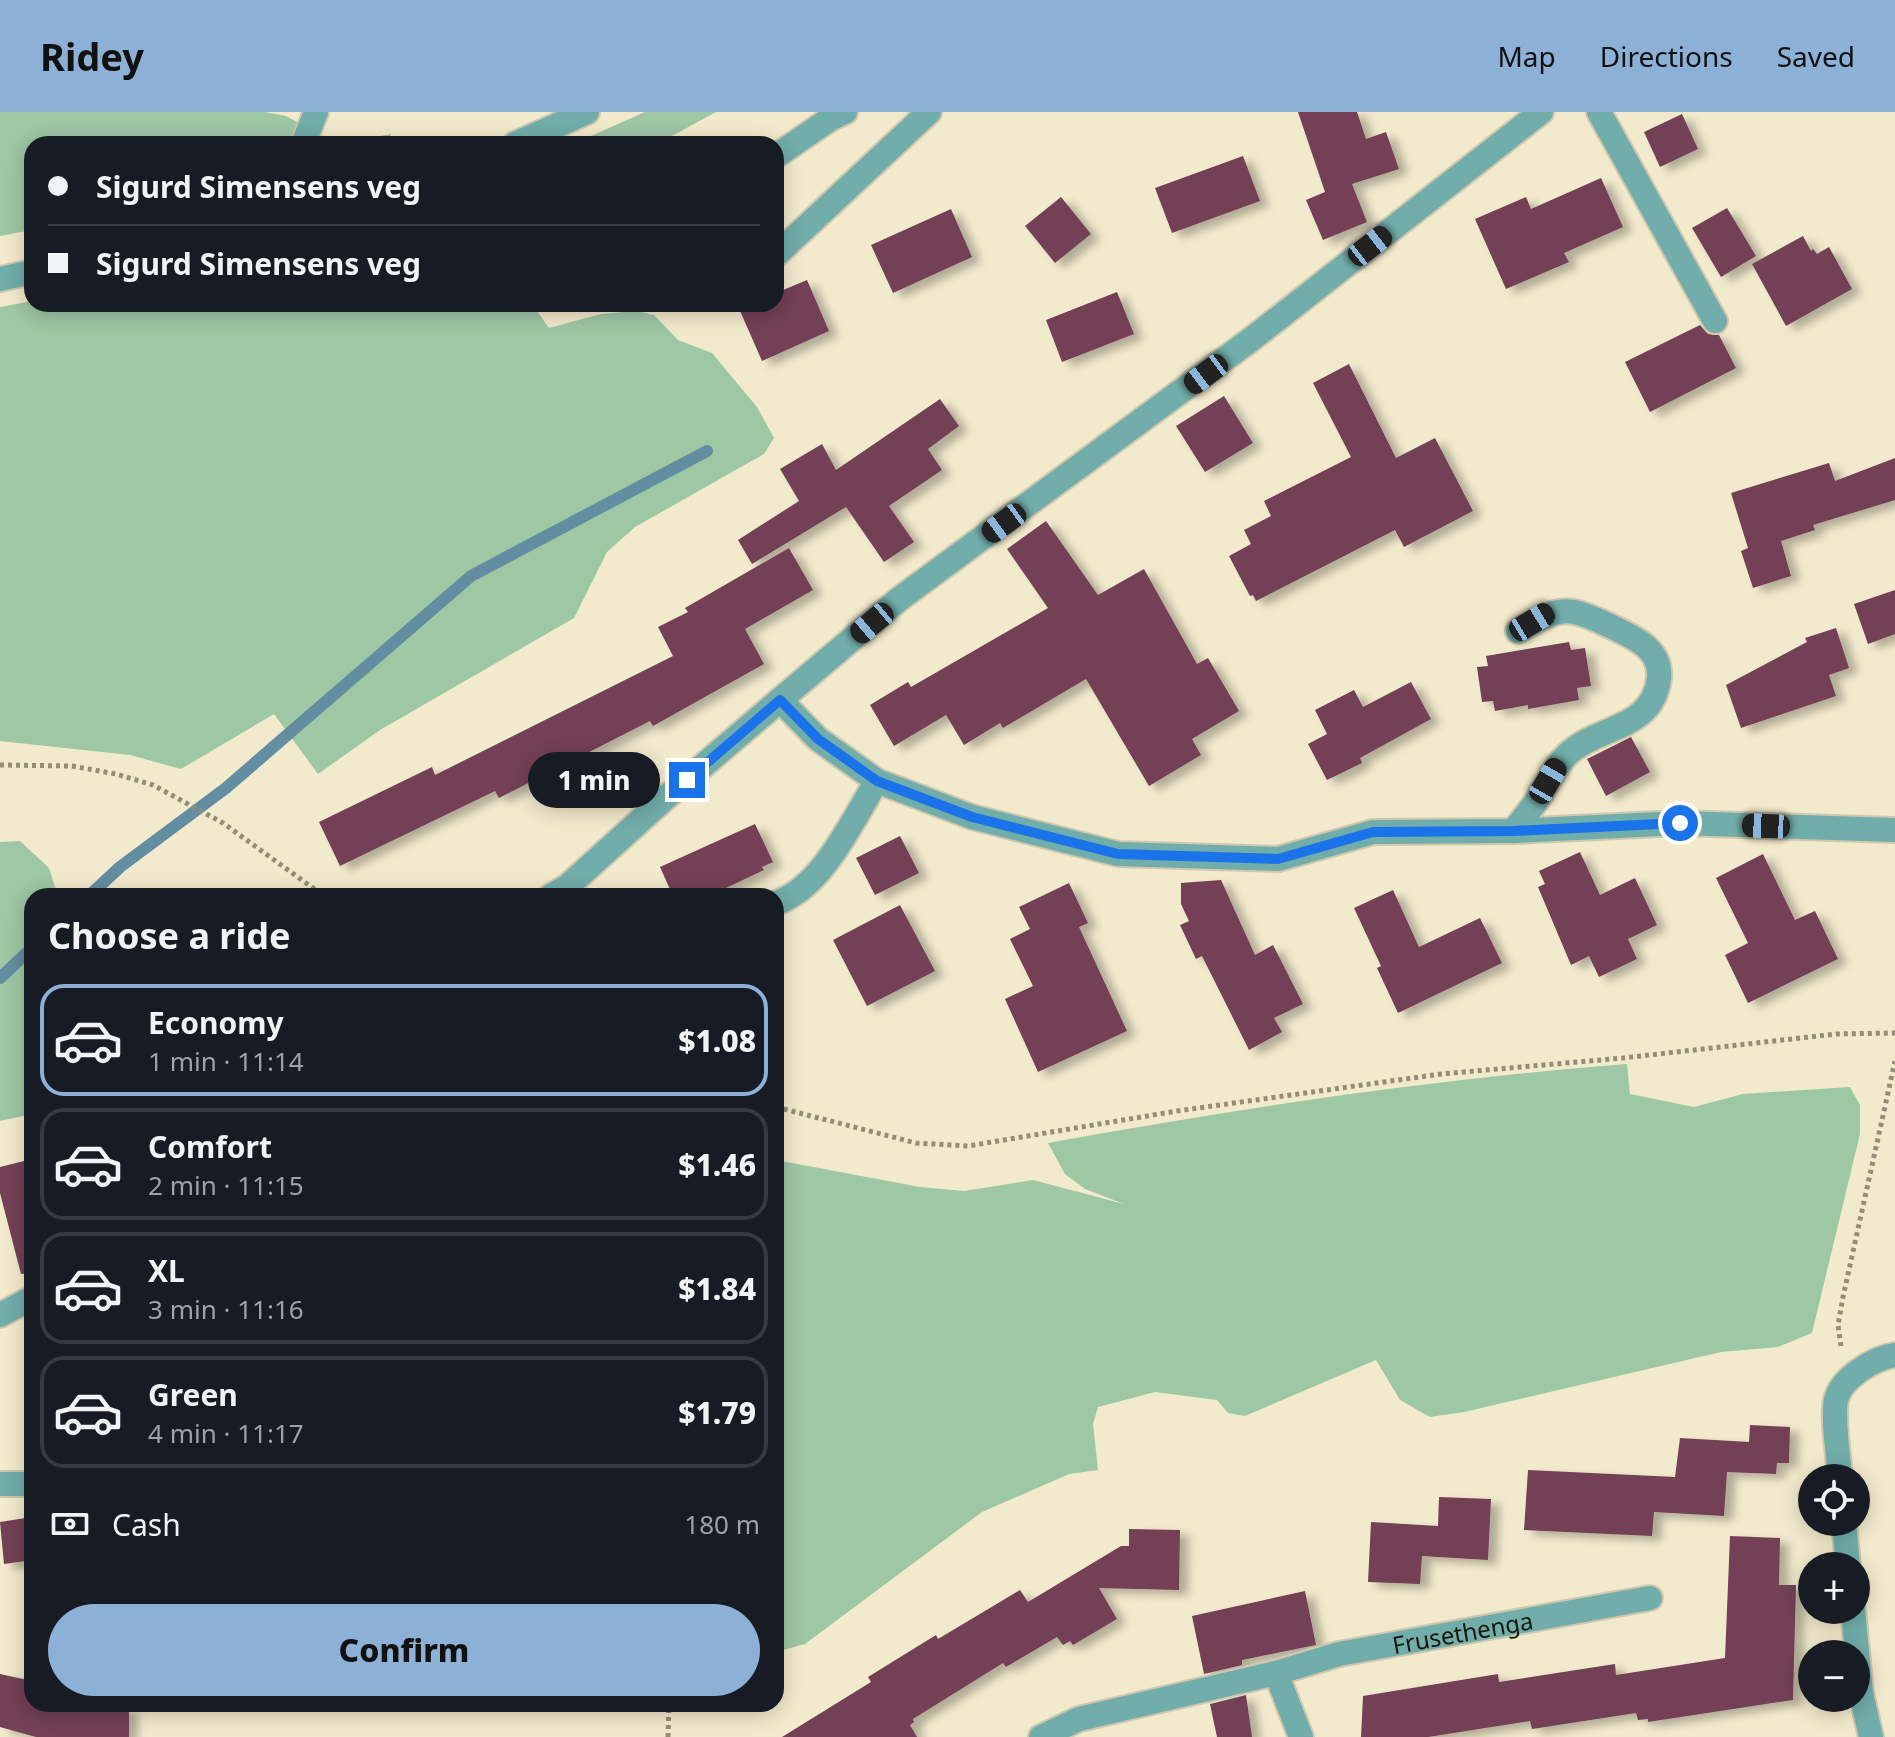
<!DOCTYPE html>
<meta charset="utf-8">
<style>
body{margin:0;font-family:"Noto Sans",sans-serif;background:#20242c;color:#f1f3f6;height:100vh;display:flex;flex-direction:column;font-size:30px;white-space:nowrap}
*{box-sizing:border-box;margin:0}
p{font-size:26px;color:#9ea1a6}
.icon{flex:none;width:44px;height:44px;fill:none;stroke:currentColor;stroke-width:2;stroke-linecap:round;stroke-linejoin:round}
.map{position:relative;flex:1;overflow:hidden}
.drawer{position:absolute;left:24px;top:776px;width:760px;height:824px;display:flex;flex-direction:column;background:#171b24;border-radius:24px;box-shadow:0 4px 20px #0003}
.drawer>*{flex:none}
.hud{position:absolute;left:24px;top:24px;width:760px;height:176px;border-radius:24px;box-shadow:0 4px 20px #0003;display:grid;align-content:center;height:176px;padding:0 24px;background:#171b24}
.fabs{position:absolute;left:1798px;top:1352px;display:grid;gap:16px}
.fabs a{display:grid;place-items:center;width:72px;height:72px;border-radius:50%;background:#171b24;box-shadow:0 4px 20px #0003;font-size:40px}
.end{position:absolute;width:36px;height:36px;margin:-18px;border:10px solid #1a73e8;background:#fff;box-shadow:0 0 0 4px #fff}
.from{border-radius:50%}
.bubble{position:absolute;height:56px;border-radius:28px;background:#171b24;box-shadow:0 4px 20px #0003;font-size:26px;font-weight:800;line-height:56px;text-align:center}
.car{position:absolute;width:24px;height:48px;margin:-24px -12px;border-radius:10px;box-shadow:0 0 6px 2px #0007;background:linear-gradient(#222 24%,#8ab4d8 0 40%,#222 0 76%,#8ab4d8 0 86%,#222 0)}
.hud b{display:flex;align-items:center;gap:28px;height:76px;font-size:30px}
.hud b+b{border-top:2px solid #363941}
.hud i{width:20px;height:20px;background:#f1f3f6}
ul{padding:0;list-style:none}
li{display:flex;align-items:center;gap:24px;height:112px;margin:0 16px 12px;padding:0 8px;border:4px solid #363941;border-radius:24px}
li div{flex:1}
li b{display:block;font-size:30px}
li em{font-style:normal;font-weight:800}
li.on{border-color:#8db0d6}
li>.icon{width:72px;height:72px;stroke-width:1.5}
h2{padding:0 24px;font-size:36px;line-height:96px}
.pay{display:flex;align-items:center;gap:20px;height:88px;padding:0 24px;font-size:30px}
.pay p{margin-inline-start:auto}
.primary-button{display:flex;gap:16px;margin-top:auto;padding:16px 24px}
.primary-button a{flex:1;height:92px;border-radius:48px;background:#8db0d6;color:#111;font-size:32px;font-weight:800;line-height:92px;text-align:center}
header{display:flex;align-items:center;gap:48px;box-sizing:border-box;height:112px;padding:0 40px;background:#8db0d6;color:#111}
header strong{font-size:38px}
nav{display:flex;gap:44px;margin-inline-start:auto;font-size:28px}
.map>svg:first-child{display:block}
</style>
<header>
<strong>Ridey</strong>
<nav><a>Map</a><a>Directions</a><a>Saved</a></nav>
</header>
<div class="map">
<svg width="1895" height="1625" viewBox="0 0 1895 1625">
<defs>
<filter id="shadow"><feDropShadow dx="9" dy="5" stdDeviation="4" flood-color="#0004"/></filter>
</defs>
<rect width="100%" height="100%" fill="#f2eacd"/>
<g fill="#9ec7a4">
<polygon points="0,0 265,0 286,4 338,32 391,22 389,32 32,32 32,118 0,124"/>
<polygon points="645,0 716,0 657,32 573,32"/>
<polygon points="32,189 32,192 532,192 549,216 601,202 636,199 654,203 678,228 712,241 757,295 774,326 764,342 635,415 607,440 574,506 380,618 318,662 274,602 181,657 130,643 0,629 0,195"/>
<polygon points="20,729 49,756 58,784 32,784 32,1002 0,1009 0,730"/>
<path d="M1627 952 1630 982 1694 995 1743 982 1850 975 1860 993V1022L1812 1221 1778 1235 1721 1240 1464 1300 1430 1305 1400 1288 1376 1248 1245 1304 1228 1301 1217 1288 1155 1280 1098 1295 1093 1312 1098 1358 1069 1362 982 1400 805 1532 776 1540V1048L920 1075 964 1079 1033 1068 1124 1092 1085 1077 1065 1062 1048 1031C1240 996 1433 967 1627 952Z"/>
</g>
<g fill="none" stroke-linecap="round" stroke-linejoin="round">
<g stroke="#638da0" stroke-width="12">
<polyline points="89,784 120,755 226,676 471,464 707,339"/>
<polyline points="0,866 32,836"/>
</g>
</g>
<g fill="#733f56" filter="url(#shadow)">
<polygon points="1298,0 1357,0 1366,27 1386,20 1399,57 1352,72 1367,110 1323,128 1306,88 1325,80"/>
<polygon points="1682,2 1698,37 1660,55 1644,20"/>
<polygon points="1243,44 1260,89 1172,121 1155,76"/>
<polygon points="1601,66 1623,115 1564,141 1569,150 1506,177 1475,107 1526,85 1531,97"/>
<polygon points="1061,85 1091,122 1055,151 1025,114"/>
<polygon points="1727,96 1756,144 1721,165 1692,116"/>
<polygon points="951,97 972,145 893,181 871,133"/>
<polygon points="1803,124 1811,139 1813,137 1817,142 1829,135 1852,177 1786,214 1752,152"/>
<polygon points="807,168 829,219 762,249 737,192 776,192 776,181"/>
<polygon points="1117,180 1134,222 1062,250 1046,208"/>
<polygon points="1700,213 1708,222 1719,223 1736,256 1650,300 1625,250"/>
<polygon points="1349,252 1396,346 1435,326 1473,399 1404,435 1395,418 1256,489 1253,483 1250,484 1229,444 1251,432 1244,418 1271,404 1264,389 1351,345 1313,271"/>
<polygon points="1224,284 1253,331 1205,360 1176,314"/>
<polygon points="940,287 959,314 928,337 942,358 889,394 914,430 884,450 846,395 752,452 738,428 799,389 780,357 822,332 836,358"/>
<polygon points="1895,346 1895,388 1813,413 1815,418 1781,429 1791,464 1753,476 1741,439 1748,436 1731,381 1829,351 1835,369"/>
<polygon points="1046,409 1098,483 1144,457 1197,552 1208,546 1239,599 1192,627 1201,643 1149,674 1086,567 1003,616 1000,611 964,633 946,603 894,634 870,593 908,570 911,575 1048,496 1007,437"/>
<polygon points="789,436 813,478 745,517 764,552 653,614 650,609 499,686 495,679 340,754 319,710 432,655 435,663 673,544 658,515 688,500 685,496"/>
<polygon points="1895,478 1895,522 1868,532 1854,492"/>
<polygon points="1836,516 1849,556 1829,563 1836,584 1741,616 1726,573 1807,530 1805,526"/>
<polygon points="1569,530 1571,538 1585,536 1591,574 1577,576 1579,588 1528,597 1528,593 1495,599 1493,589 1482,590 1477,555 1488,554 1486,544"/>
<polygon points="1411,570 1431,607 1360,646 1362,651 1327,668 1308,632 1327,622 1315,598 1354,578 1363,595"/>
<polygon points="1631,625 1650,660 1606,684 1587,647"/>
<polygon points="755,712 773,750 762,755 764,758 709,784 673,784 660,755"/>
<polygon points="900,724 919,761 875,783 856,746"/>
<polygon points="1580,740 1600,783 1635,766 1657,813 1628,827 1637,847 1599,865 1589,844 1571,853 1538,775 1545,772 1539,759"/>
<polygon points="1763,742 1795,808 1815,799 1838,847 1748,891 1725,843 1748,831 1716,766"/>
<polygon points="1221,768 1255,843 1273,833 1303,892 1274,906 1282,920 1249,938 1202,844 1196,847 1180,813 1189,809 1181,792 1181,771"/>
<polygon points="1069,771 1088,811 1079,815 1127,919 1038,960 1005,887 1033,874 1010,827 1030,817 1019,795"/>
<polygon points="1393,778 1419,835 1480,806 1502,851 1398,901 1377,856 1381,854 1354,796"/>
<polygon points="900,793 935,859 867,894 833,828"/>
<polygon points="32,1047 32,1161 21,1162 0,1081 0,1055"/>
<polygon points="1750,1313 1790,1315 1789,1351 1777,1351 1776,1362 1727,1360 1724,1404 1654,1400 1652,1424 1524,1418 1528,1358 1675,1365 1680,1326 1749,1330"/>
<polygon points="1439,1385 1491,1387 1488,1448 1422,1444 1420,1472 1368,1470 1371,1410 1438,1414"/>
<polygon points="32,1405 32,1448 4,1452 0,1410"/>
<polygon points="1129,1417 1180,1418 1179,1478 1099,1476 1117,1507 1073,1533 1070,1529 1063,1533 1057,1525 1006,1555 1003,1551 913,1607 914,1610 910,1613 917,1625 782,1625 871,1570 868,1565 936,1523 938,1527 1020,1478 1028,1490 1121,1434 1129,1434"/>
<polygon points="1730,1424 1780,1426 1779,1473 1796,1473 1793,1588 1648,1610 1648,1607 1638,1608 1636,1601 1532,1617 1530,1609 1428,1625 1361,1625 1363,1584 1498,1562 1499,1570 1615,1552 1616,1563 1725,1546"/>
<polygon points="1305,1479 1316,1533 1242,1548 1242,1553 1204,1562 1192,1504"/>
<polygon points="0,1562 32,1569 32,1592 90,1592 89,1596 129,1595 129,1625 36,1625 0,1615"/>
<polygon points="1246,1583 1252,1625 1217,1625 1210,1592"/>
</g>
<g fill="none" stroke-linecap="round" stroke-linejoin="round">
<g stroke="#cfc8ae" stroke-width="28">
<g id="minor">
<polyline points="1541,0 1253,226 898,488 780,588 818,627 877,669 972,705 1118,742 1278,747 1373,720 1513,719 1680,711 1895,718"/>
<polyline points="1599,0 1715,209"/>
<polyline points="303,32 316,0"/>
<polyline points="515,32 587,0"/>
<polyline points="776,44 830,7 845,0"/>
<polyline points="776,143 929,0"/>
<polyline points="0,167 32,160"/>
<path d="M1513 719C1522 708 1532 697 1539 685 1549 669 1556 652 1570 640 1602 613 1653 617 1659 566 1662 536 1631 524 1608 513 1566 493 1558 495 1518 519"/>
<polyline points="551,784 568,774 663,688 780,588"/>
<path d="M776 791C823 775 851 710 877 669"/>
<polyline points="0,1203 32,1186"/>
<path d="M1840 1366C1839 1346 1832 1307 1836 1288 1841 1266 1874 1246 1895 1243"/>
<polyline points="0,1372 32,1372"/>
<polyline points="1844,1410 1848,1454"/>
<polyline points="1853,1498 1861,1581 1871,1625"/>
<polyline points="1041,1625 1079,1607 1276,1561"/>
<path id="s1" d="M1301 1625 1276 1561 1339 1542 1650 1486"/>
</g>
</g>
<g stroke="#948e79" stroke-width="5" stroke-dasharray="4 4" stroke-linecap="butt">
<polyline points="0,653 72,654 116,662 153,673 223,711 324,784"/>
<polyline points="776,995 916,1031 968,1034 1177,999 1441,962 1623,946 1836,922 1895,921"/>
<polyline points="1841,1234 1838,1213 1843,1185 1895,949"/>
<polyline points="668,1625 669,1592"/>
</g>
<use href="#minor" stroke="#71adaa" stroke-width="24"/>
</g>
<g fill="none" stroke-linecap="round" stroke-linejoin="round">
<polyline stroke="#1a73e8" stroke-width="10" points="687,668 780,588 818,627 877,669 972,705 1118,742 1278,747 1373,720 1513,719 1680,711"/>
</g>
<g text-anchor="middle" dominant-baseline="central" stroke-width="8" stroke-linejoin="round" paint-order="stroke">
<g font-size="24" fill="#1a170c" stroke="#fff">
<text stroke="none"><textPath href="#s1" startOffset="260">Frusethenga</textPath></text>
</g>
</g>
</svg>
<div class="fabs">
<a><svg class="icon" aria-label="locate" viewBox="0 0 24 24"><circle cx="12" cy="12" r="6"/><path d="M12 2v4M12 18v4M2 12h4M18 12h4"/></svg></a>
<a>+</a>
<a>−</a>
</div>
<i class="end from" style="left:1680px;top:711px"></i>
<i class="end" style="left:687px;top:668px"></i>
<div class="bubble" style="left:528px;top:640px;width:132px">1 min</div>
<i class="car" style="left:1370px;top:134px;rotate:52deg"></i>
<i class="car" style="left:1206px;top:262px;rotate:233deg"></i>
<i class="car" style="left:1004px;top:411px;rotate:234deg"></i>
<i class="car" style="left:1532px;top:510px;rotate:59deg"></i>
<i class="car" style="left:872px;top:511px;rotate:230deg"></i>
<i class="car" style="left:1548px;top:669px;rotate:30deg"></i>
<i class="car" style="left:1766px;top:714px;rotate:272deg"></i>
<div class="hud">
<b><i class="from"></i>Sigurd Simensens veg</b>
<b><i></i>Sigurd Simensens veg</b>
</div>
<section class="drawer">
<h2>Choose a ride</h2>
<ul>
<li class="on"><svg class="icon" aria-label="car" viewBox="0 0 24 24"><path d="M5 17H2v-5l4-1 3-4h7l3 4 3 1v5h-3M9 17h6M6 11h13"/><circle cx="7" cy="17" r="2"/><circle cx="17" cy="17" r="2"/></svg><div><b>Economy</b><p>1 min · 11:14</p></div><em>$1.08</em></li>
<li><svg class="icon" aria-label="car" viewBox="0 0 24 24"><path d="M5 17H2v-5l4-1 3-4h7l3 4 3 1v5h-3M9 17h6M6 11h13"/><circle cx="7" cy="17" r="2"/><circle cx="17" cy="17" r="2"/></svg><div><b>Comfort</b><p>2 min · 11:15</p></div><em>$1.46</em></li>
<li><svg class="icon" aria-label="car" viewBox="0 0 24 24"><path d="M5 17H2v-5l4-1 3-4h7l3 4 3 1v5h-3M9 17h6M6 11h13"/><circle cx="7" cy="17" r="2"/><circle cx="17" cy="17" r="2"/></svg><div><b>XL</b><p>3 min · 11:16</p></div><em>$1.84</em></li>
<li><svg class="icon" aria-label="car" viewBox="0 0 24 24"><path d="M5 17H2v-5l4-1 3-4h7l3 4 3 1v5h-3M9 17h6M6 11h13"/><circle cx="7" cy="17" r="2"/><circle cx="17" cy="17" r="2"/></svg><div><b>Green</b><p>4 min · 11:17</p></div><em>$1.79</em></li>
</ul>
<div class="pay"><svg class="icon" aria-label="cash" viewBox="0 0 24 24"><path d="M3 7h18v10H3z"/><circle cx="12" cy="12" r="2"/></svg>Cash<p>180 m</p></div>
<div class="primary-button"><a>Confirm</a></div>
</section>
</div>
